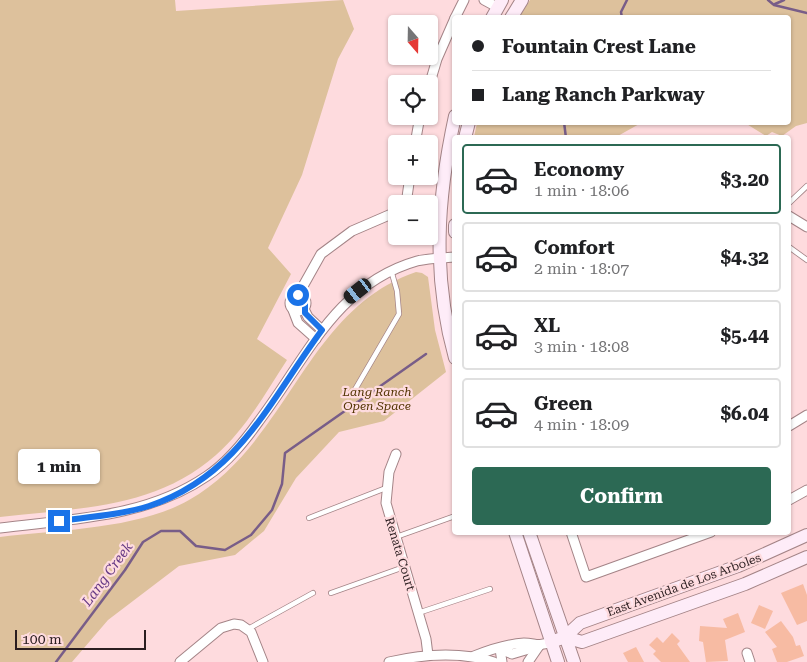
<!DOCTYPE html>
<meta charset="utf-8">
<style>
body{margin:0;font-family:"Roboto Serif",serif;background:#f6f6f6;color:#202124;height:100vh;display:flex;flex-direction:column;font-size:19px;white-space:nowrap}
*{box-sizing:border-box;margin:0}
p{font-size:16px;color:#757577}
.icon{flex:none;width:28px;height:28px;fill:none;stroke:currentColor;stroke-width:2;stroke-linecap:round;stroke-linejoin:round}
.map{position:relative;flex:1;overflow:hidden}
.sheet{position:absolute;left:452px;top:135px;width:339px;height:400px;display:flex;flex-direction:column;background:#fff;border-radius:5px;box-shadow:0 1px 4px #0004}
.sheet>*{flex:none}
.banner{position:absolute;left:452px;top:15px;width:339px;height:110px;border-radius:5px;box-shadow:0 1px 4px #0004;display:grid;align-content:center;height:110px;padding:0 20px;background:#fff}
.needle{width:32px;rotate:160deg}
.fabs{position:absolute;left:388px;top:15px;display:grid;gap:10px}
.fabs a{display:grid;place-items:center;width:50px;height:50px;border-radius:5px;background:#fff;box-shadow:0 1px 4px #0004;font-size:25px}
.scale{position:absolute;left:15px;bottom:12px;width:131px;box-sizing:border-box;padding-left:5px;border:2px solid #2b1e20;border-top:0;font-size:14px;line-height:18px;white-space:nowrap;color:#2b1e20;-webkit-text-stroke:4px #fedbde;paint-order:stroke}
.end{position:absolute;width:22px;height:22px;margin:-11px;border:6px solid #1a73e8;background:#fff;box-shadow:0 0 0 2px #fff}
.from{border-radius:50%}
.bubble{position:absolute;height:35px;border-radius:5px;background:#fff;box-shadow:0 1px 4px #0004;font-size:16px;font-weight:700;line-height:35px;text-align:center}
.car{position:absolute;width:15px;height:30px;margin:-15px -8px;border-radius:6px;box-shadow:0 0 4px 1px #0007;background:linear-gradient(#222 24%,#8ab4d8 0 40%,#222 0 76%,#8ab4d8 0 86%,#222 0)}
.banner b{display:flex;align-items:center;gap:18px;height:48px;font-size:19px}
.banner b+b{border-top:1px solid #e0e0e0}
.banner i{width:12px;height:12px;background:#202124}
ul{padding:9px 0 0;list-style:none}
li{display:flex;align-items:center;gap:15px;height:70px;margin:0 10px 8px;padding:0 10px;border:2px solid #e0e0e0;border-radius:5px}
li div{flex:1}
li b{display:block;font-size:19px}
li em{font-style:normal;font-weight:700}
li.selected{border-color:#2c6954}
li>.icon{width:45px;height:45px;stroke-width:1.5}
.action{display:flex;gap:10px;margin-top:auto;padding:10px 20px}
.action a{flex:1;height:58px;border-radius:5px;background:#2c6954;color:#fff;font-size:20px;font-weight:700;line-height:58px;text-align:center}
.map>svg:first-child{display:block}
</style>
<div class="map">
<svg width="807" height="662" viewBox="0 0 807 662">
<rect width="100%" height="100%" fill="#fedbde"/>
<g fill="#ddc19c">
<path d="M0 0H175L176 11 343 0 354 29 338 59 302 175 268 248 291 274 257 339 287 360C266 392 246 429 216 455 155 509 77 508 0 517Z"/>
<polygon points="530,0 807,0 807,123 796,126 782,136 772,132 766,136 745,123 789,122 789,18 519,17"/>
<polygon points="477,123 477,122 641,123 616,137 474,137"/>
<path d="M416 272 422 273 428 277 435 330 446 372 384 421 339 432 296 478 264 531 235 555 179 566 108 620 72 662H0V537C57 530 139 529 189 500 289 443 305 310 416 272Z"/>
</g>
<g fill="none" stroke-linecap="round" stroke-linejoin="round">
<g stroke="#785d88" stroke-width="2.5">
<polyline points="768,0 774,5 807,13"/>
<polyline points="775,4 784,0"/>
<polyline points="622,18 621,12 627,0"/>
<polyline points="564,122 566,138"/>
<polyline points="56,662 125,570 143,542 161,531 180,531 196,546 225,550 251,535 272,510 282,484 285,453 426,354"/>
</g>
</g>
<g fill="#f7bba3">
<polygon points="803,584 807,595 807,621 797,625 781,593"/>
<polygon points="759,605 773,611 765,629 751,623"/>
<polygon points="738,613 745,632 725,640 728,661 706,662 703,642 699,641 700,626 727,628 723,619"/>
<polygon points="781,621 793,637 796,646 800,645 804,656 787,662 777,662 772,649 777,647 765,632"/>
<polygon points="672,633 680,641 677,644 690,662 661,662 653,654 656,651 649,645 657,637 663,643"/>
<polygon points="636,647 644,662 628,662 623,653"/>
</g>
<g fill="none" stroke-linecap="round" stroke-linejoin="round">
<g stroke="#a48487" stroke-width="6">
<g id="lane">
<polyline points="789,203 807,186"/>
<polyline points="789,247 807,260"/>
<polyline points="353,393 399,314 397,291 391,270"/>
<polyline points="309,518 386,488"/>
<polyline points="396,537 455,516"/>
<polyline points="331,593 404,567"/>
<polyline points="418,613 490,589"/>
<polyline points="248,629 313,593"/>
</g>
</g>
<g stroke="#a48487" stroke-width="11">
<g id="street">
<polyline points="484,0 497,7"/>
<polyline points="455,18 464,0"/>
<polyline points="429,86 437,59 455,18"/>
<polyline points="415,144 420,116"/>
<polyline points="406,204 410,176"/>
<polyline points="789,216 807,227"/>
<circle cx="298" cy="303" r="8"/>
<polyline points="298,295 321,254 352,231 396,212"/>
<polyline points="304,309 308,317 322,330"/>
<polyline points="293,310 298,323 316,339"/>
<polyline points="789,426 807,415"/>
<polyline points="396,454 389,472 386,503 426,639 428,655"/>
<polyline points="789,500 807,490"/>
<path d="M0 528C71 519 146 518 207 476 228 462 244 442 259 421 306 359 336 284 417 261 429 258 443 258 455 257"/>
<polyline points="571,532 586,577 711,532"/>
<polyline points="500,649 512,654 539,646"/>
<polyline points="500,649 502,662"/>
<polyline points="747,653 750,662"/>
<path d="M474 656C489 650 507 644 524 643 536 643 536 647 551 642"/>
<polyline points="180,662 221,628 234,624 241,625 251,632 263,662"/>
<path d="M389 662C424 654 459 651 494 662"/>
<polyline points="528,662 539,646"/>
</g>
</g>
<g stroke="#a48487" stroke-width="14">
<g id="secondary">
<polyline points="492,18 502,0"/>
<polyline points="511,18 522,0"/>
<path d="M455 116C437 199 432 275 455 358"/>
<polyline points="465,138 469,122"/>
<polyline points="455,225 455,232"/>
<polyline points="515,532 558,662"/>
<polyline points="529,532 574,662"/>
<polyline points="565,637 582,642 745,584 807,557"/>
<polyline points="551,642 565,637 580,623 738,566 807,535"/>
</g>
</g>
<use href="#lane" stroke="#fff" stroke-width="4.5"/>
<use href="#street" stroke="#fff" stroke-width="9"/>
<use href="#secondary" stroke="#feecf8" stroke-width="12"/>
</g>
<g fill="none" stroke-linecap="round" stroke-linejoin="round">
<path stroke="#1a73e8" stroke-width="6" d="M59 521C89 517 120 515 149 506 239 476 270 400 322 330L305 313V299L298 295"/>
</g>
<g text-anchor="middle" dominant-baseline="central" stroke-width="4.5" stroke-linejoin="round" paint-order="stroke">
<g font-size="12" font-style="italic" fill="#513300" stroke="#fedbde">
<text x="377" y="392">Lang Ranch<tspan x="377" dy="14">Open Space</tspan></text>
</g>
<g font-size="12" fill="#2b1e20" stroke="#fedbde">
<text transform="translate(400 554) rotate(73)">Renata Court</text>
<text transform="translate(684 585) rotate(-20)">East Avenida de Los Arboles</text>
</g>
<g font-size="14" font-style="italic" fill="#653985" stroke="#fedbde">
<text transform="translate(107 574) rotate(-54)">Lang Creek</text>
</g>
</g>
</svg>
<div class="fabs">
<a><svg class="needle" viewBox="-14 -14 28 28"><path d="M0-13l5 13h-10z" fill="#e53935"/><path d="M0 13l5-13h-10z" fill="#757577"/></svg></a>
<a><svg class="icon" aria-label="locate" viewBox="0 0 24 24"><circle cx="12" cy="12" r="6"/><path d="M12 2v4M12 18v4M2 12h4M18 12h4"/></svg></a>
<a>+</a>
<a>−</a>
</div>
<div class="scale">100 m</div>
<i class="end from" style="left:298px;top:295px"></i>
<i class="end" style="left:59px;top:521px"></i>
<div class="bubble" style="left:18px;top:449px;width:82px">1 min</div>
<i class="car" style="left:358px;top:291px;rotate:232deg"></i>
<div class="banner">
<b><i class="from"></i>Fountain Crest Lane</b>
<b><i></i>Lang Ranch Parkway</b>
</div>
<section class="sheet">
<ul>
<li class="selected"><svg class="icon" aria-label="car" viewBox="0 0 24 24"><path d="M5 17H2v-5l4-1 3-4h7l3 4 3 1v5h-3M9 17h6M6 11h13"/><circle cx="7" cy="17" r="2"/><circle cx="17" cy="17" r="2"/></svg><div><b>Economy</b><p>1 min · 18:06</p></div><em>$3.20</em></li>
<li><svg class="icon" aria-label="car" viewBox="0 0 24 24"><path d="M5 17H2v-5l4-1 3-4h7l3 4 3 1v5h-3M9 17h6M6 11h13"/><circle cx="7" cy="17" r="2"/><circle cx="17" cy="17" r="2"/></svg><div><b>Comfort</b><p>2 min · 18:07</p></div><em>$4.32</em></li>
<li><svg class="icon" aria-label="car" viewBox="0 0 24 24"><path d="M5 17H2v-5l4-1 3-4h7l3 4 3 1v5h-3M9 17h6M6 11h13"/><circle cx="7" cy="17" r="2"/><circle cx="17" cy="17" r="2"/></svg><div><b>XL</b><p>3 min · 18:08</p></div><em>$5.44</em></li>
<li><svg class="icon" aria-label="car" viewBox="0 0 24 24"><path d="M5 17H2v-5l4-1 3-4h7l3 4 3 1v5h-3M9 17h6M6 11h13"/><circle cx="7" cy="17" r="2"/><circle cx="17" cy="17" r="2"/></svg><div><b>Green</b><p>4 min · 18:09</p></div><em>$6.04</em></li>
</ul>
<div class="action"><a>Confirm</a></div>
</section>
</div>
